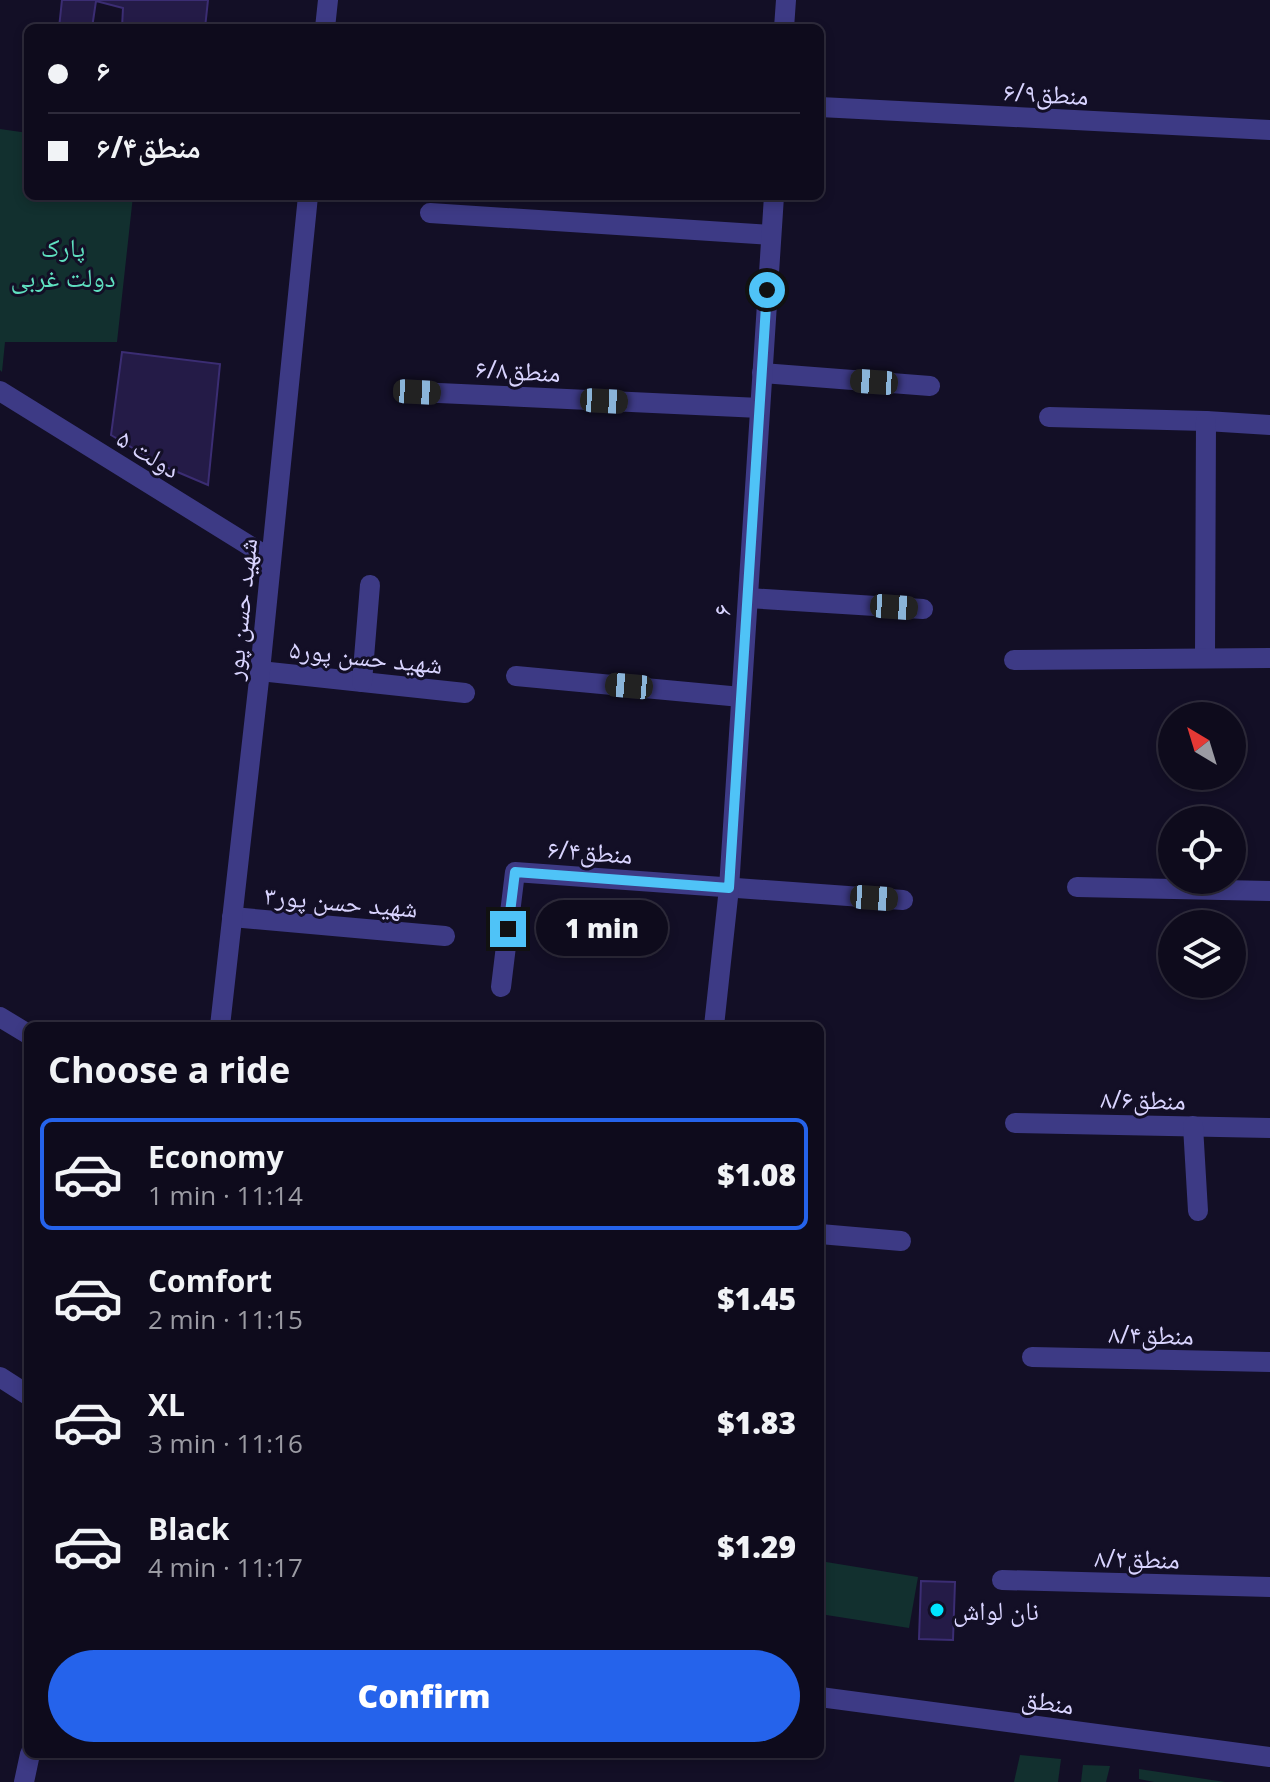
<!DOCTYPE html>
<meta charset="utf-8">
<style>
body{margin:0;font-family:"Open Sans","Noto Naskh Arabic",sans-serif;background:#1c1929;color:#f1f3f6;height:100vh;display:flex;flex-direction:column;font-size:30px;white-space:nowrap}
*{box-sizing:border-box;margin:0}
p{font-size:26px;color:#9b9ba3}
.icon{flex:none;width:44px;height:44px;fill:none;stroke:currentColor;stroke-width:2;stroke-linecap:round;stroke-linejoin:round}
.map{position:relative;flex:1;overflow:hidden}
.sheet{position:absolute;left:24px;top:1022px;width:800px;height:736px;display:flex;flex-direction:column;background:#0e0b1c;border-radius:12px;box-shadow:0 4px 12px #0003,0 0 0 2px #2e2b3b}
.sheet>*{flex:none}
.top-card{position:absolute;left:24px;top:24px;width:800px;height:176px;border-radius:12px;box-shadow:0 4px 12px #0003,0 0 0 2px #2e2b3b;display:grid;align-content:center;height:176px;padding:0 24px;background:#0e0b1c}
.needle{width:52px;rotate:322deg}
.fabs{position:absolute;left:1158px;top:702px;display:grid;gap:16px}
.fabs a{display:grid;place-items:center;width:88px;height:88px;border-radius:50%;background:#0e0b1c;box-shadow:0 4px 12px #0003,0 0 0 2px #2e2b3b;font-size:40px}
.end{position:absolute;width:36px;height:36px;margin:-18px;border:10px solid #4fc3f7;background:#111;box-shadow:0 0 0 4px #111}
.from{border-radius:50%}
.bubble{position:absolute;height:56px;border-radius:28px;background:#0e0b1c;box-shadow:0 4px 12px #0003,0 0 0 2px #2e2b3b;font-size:26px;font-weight:800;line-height:56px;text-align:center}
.car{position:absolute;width:24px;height:48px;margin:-24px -12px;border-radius:10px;box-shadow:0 0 6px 2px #0007;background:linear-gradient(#222 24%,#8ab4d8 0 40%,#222 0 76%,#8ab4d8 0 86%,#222 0)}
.top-card b{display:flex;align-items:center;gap:28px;height:76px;font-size:30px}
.top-card b+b{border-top:2px solid #2e2b3b}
.top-card i{width:20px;height:20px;background:#f1f3f6}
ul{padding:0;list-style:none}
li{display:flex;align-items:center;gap:24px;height:112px;margin:0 16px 12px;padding:0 8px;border:4px solid transparent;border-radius:12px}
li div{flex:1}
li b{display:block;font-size:30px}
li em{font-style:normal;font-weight:800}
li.current{border-color:#2563eb}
li>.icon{width:72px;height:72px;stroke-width:1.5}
h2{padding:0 24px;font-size:36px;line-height:96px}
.cta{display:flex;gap:16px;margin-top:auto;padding:16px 24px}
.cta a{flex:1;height:92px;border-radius:48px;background:#2563eb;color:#fff;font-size:32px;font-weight:800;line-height:92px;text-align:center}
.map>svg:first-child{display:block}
</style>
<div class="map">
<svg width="1270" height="1782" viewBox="0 0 1270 1782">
<rect width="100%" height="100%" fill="#130f26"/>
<g fill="#12302f">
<polygon points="0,129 28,133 28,196 133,196 117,342 5,342 2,372 0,370"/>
<polygon points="820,1561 918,1577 909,1628 820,1614"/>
<polygon points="1020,1755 1061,1759 1058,1782 1014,1782"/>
<polygon points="1083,1765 1110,1766 1106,1782 1081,1782"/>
<polygon points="1139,1769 1225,1782 1154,1782 1139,1779"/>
</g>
<g fill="#241b47" stroke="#3b2d73" stroke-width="2">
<polygon points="62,0 208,0 205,28 122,28 123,8 96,1 92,28 59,28"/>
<polygon points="122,352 220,364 208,485 161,465 111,435"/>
<polygon points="921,1581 955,1582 953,1640 919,1639"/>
</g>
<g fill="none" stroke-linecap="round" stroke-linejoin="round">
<g stroke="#3d3a85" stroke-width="20">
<polyline points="325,28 328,0"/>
<polyline points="784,28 786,0"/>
<polyline points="820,107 1270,130"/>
<polyline points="430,213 771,235"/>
<polyline points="762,373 930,386"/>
<polyline points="0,391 271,559"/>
<polyline points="417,392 760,408"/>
<polyline points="1049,417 1206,421 1270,425"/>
<polyline points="748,598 923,609"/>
<polyline points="1205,657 1206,421"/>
<polyline points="1014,660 1270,658"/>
<polyline points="260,671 465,693"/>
<polyline points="516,676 741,697"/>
<polyline points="362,682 370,585"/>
<polyline points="1077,887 1270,891"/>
<polyline points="232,917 445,936"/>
<polyline points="501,987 515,872 903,900"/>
<polyline points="0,1017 28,1034"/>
<polyline points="220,1026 260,671 308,196"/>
<polyline points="714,1026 729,888 774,196"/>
<polyline points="1015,1123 1270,1128"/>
<polyline points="1193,1126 1198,1211"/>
<polyline points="820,1234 901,1241"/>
<polyline points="1032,1357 1270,1362"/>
<polyline points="1002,1580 1270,1587"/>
<polyline points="24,1782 30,1754"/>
</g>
<g stroke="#3d3a85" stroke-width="20">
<polyline points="0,1377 28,1395"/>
<polyline points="820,1697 1270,1757"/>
</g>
</g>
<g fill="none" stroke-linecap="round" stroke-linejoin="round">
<polyline stroke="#4fc3f7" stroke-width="10" points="508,929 515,872 729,888 767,290"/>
</g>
<circle fill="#00e5ff" stroke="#130f26" stroke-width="3" cx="937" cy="1610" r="8"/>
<g text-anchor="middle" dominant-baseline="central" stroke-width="6" stroke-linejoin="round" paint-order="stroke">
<g font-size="26" fill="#d9d4ff" stroke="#130f26">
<text transform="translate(1046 93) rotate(3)">منطق۶/۹</text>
<text transform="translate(518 370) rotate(3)">منطق۶/۸</text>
<text transform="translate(149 453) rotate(32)">۵ دولت</text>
<text transform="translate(240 609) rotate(-84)">شهید حسن پور</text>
<text transform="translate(721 610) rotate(-86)">۶</text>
<text transform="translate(366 656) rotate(6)">شهید حسن پور۵</text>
<text transform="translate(590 851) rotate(4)">منطق۶/۴</text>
<text transform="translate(341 901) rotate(5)">شهید حسن پور۳</text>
<text transform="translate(1143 1099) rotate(1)">منطق۸/۶</text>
<text transform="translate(1151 1334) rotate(1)">منطق۸/۴</text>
<text transform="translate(1137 1558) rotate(1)">منطق۸/۲</text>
<text transform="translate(1048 1701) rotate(8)">منطق</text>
</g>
<g font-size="26" fill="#5fe0c0" stroke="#130f26">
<text x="63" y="247">پارک<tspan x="63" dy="30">دولت غربی</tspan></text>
</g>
<g font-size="26" fill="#d9d4ff" stroke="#130f26" text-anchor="start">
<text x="953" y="1610">نان لواش</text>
</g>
</g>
</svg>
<div class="fabs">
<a><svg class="needle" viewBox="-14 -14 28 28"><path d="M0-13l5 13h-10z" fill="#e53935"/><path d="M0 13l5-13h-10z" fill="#9b9ba3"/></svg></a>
<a><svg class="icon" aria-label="locate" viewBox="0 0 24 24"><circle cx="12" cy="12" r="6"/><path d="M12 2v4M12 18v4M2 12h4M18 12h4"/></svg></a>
<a><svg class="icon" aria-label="layers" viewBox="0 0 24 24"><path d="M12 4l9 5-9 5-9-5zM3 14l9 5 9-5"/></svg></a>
</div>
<i class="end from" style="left:767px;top:290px"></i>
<i class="end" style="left:508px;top:929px"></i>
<div class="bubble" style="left:536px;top:900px;width:132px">1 min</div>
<i class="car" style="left:874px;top:382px;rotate:274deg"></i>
<i class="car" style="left:417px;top:392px;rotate:93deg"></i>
<i class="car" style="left:604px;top:401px;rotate:93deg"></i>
<i class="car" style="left:894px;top:607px;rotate:94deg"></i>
<i class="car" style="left:629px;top:686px;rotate:275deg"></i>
<i class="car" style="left:874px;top:898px;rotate:94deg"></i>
<div class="top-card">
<b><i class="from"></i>۶</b>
<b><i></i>منطق۶/۴</b>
</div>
<section class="sheet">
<h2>Choose a ride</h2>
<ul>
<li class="current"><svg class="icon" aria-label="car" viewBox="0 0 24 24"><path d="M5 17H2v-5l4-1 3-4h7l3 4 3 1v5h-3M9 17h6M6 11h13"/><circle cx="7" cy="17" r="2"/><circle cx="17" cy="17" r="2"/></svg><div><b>Economy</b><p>1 min · 11:14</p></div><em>$1.08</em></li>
<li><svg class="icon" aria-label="car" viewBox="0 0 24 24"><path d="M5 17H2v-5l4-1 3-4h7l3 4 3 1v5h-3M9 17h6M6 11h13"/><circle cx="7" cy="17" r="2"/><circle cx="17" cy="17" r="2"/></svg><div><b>Comfort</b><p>2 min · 11:15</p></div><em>$1.45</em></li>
<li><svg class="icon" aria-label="car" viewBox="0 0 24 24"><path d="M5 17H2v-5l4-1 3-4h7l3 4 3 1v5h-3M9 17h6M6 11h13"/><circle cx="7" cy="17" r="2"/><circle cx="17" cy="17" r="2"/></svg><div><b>XL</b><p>3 min · 11:16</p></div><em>$1.83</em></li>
<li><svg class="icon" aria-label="car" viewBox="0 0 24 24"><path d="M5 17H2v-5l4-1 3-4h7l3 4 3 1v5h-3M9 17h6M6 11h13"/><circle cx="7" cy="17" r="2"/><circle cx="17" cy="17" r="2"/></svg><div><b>Black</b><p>4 min · 11:17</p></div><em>$1.29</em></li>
</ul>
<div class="cta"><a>Confirm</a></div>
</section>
</div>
